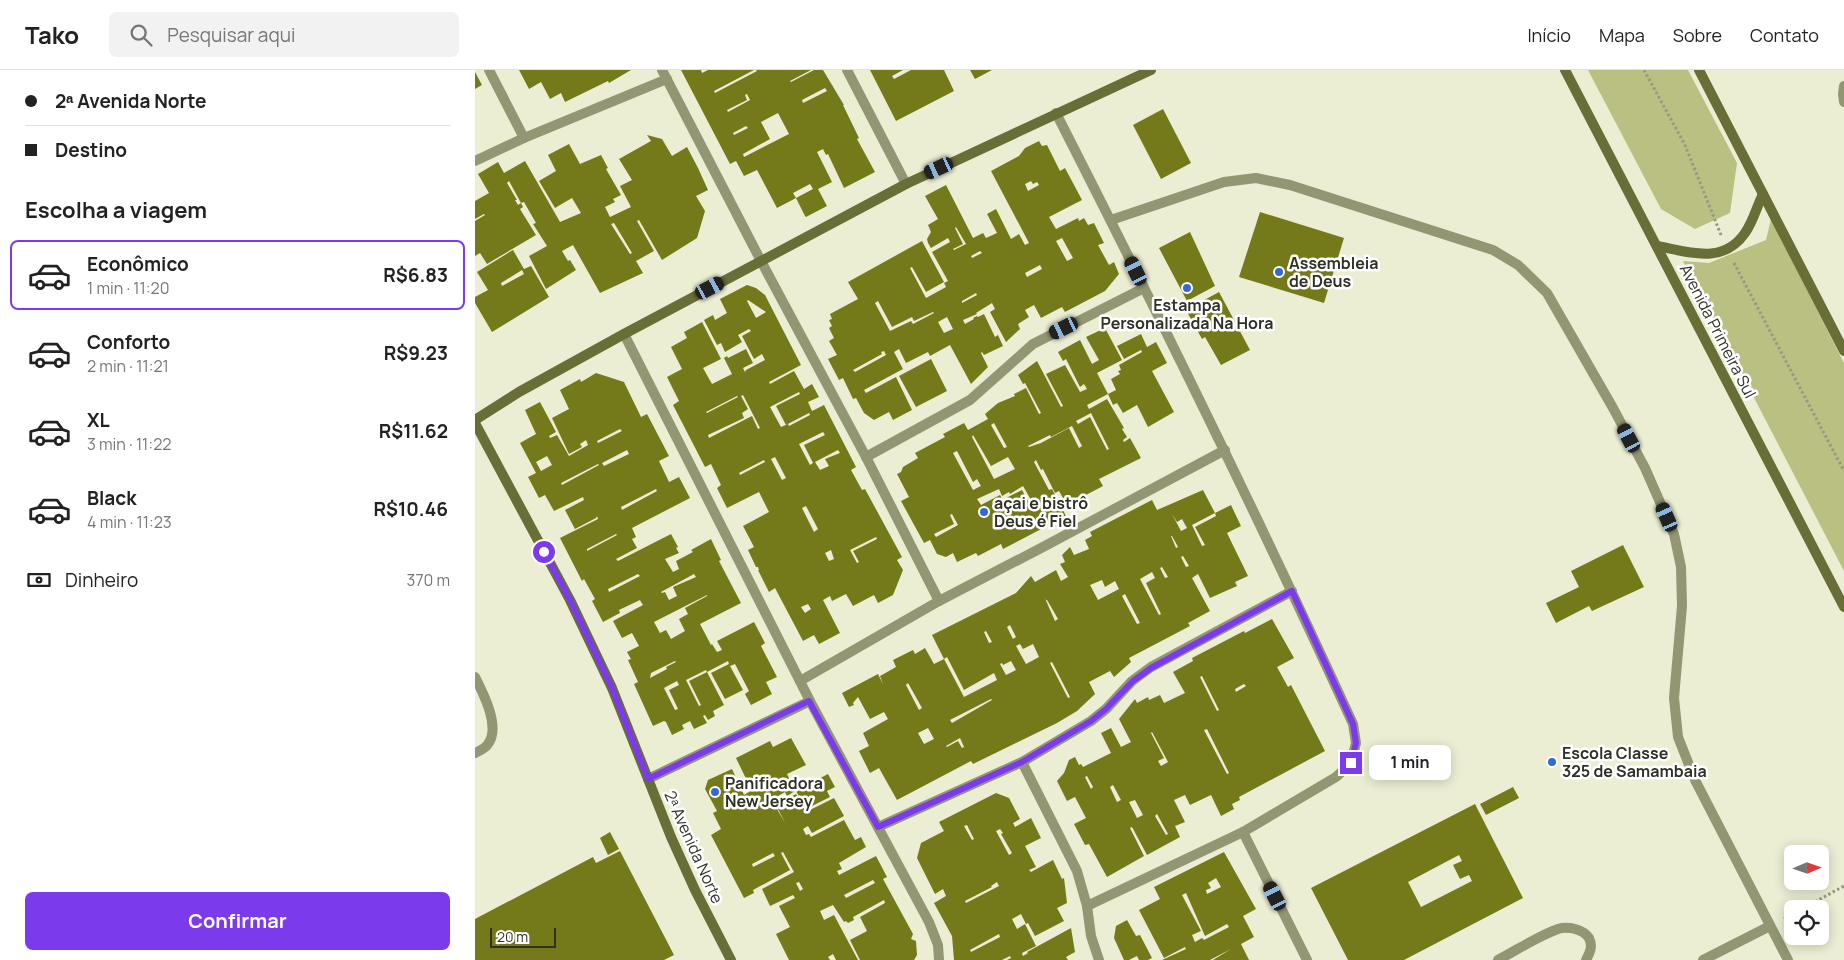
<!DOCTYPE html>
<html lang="pt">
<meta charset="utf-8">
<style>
body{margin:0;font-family:Manrope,sans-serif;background:#f2f2f2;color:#222;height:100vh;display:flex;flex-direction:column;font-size:19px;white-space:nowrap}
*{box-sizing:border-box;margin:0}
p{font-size:16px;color:#767676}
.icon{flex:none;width:28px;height:28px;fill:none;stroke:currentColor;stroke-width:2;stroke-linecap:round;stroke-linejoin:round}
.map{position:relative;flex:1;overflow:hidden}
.details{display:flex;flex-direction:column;background:#fff;width:475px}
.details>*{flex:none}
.banner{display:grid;align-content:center;height:110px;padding:0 25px;background:#fff}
.needle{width:32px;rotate:88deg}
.buttons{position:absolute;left:1309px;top:775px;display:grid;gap:10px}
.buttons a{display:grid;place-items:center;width:45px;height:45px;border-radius:8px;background:#fff;box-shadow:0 2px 12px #0003;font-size:25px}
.scale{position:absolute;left:15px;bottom:12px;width:66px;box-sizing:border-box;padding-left:5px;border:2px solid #2f3026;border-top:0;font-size:14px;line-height:18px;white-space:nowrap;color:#2f3026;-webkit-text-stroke:4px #fff;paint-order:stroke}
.end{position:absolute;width:22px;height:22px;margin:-11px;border:6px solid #7c3aed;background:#fff;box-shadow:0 0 0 2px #fff}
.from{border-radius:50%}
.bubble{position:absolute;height:35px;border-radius:8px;background:#fff;box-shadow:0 2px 12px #0003;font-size:16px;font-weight:700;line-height:35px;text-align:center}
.car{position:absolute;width:15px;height:30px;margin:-15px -8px;border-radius:6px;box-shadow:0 0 4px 1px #0007;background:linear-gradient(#222 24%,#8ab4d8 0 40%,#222 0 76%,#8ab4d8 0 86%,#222 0)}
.banner b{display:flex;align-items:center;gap:18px;height:48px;font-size:19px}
.banner b+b{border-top:1px solid #e0e0e0}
.banner i{width:12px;height:12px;background:#222}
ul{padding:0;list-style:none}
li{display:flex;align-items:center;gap:15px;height:70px;margin:0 10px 8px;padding:0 15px;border:2px solid transparent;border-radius:8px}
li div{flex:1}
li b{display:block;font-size:19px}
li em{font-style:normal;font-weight:700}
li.selected{border-color:#7c3aed}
li>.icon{width:45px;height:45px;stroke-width:1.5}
h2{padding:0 25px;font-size:22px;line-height:60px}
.pay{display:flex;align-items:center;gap:12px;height:55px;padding:0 25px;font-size:19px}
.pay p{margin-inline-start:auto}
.primary-button{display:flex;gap:10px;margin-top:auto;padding:10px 25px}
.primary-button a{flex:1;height:58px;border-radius:8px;background:#7c3aed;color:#fff;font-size:20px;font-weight:700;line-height:58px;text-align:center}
header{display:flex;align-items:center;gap:30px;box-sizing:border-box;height:70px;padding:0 25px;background:#fff;border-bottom:1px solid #e0e0e0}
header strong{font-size:24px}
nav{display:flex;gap:28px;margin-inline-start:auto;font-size:18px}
.search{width:350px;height:45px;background:#f2f2f2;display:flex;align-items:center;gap:12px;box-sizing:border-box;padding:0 18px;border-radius:8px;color:#767676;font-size:19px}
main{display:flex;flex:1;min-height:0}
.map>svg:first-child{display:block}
</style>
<header>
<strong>Tako</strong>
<div class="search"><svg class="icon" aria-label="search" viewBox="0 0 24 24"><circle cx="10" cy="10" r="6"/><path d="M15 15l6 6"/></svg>Pesquisar aqui</div>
<nav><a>Início</a><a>Mapa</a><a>Sobre</a><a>Contato</a></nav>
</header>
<main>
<section class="details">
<div class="banner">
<b><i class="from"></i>2ᵃ Avenida Norte</b>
<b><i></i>Destino</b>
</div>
<h2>Escolha a viagem</h2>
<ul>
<li class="selected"><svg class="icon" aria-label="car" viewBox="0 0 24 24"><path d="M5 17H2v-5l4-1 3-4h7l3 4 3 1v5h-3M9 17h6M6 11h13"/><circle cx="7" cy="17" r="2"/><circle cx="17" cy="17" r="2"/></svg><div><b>Econômico</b><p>1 min · 11:20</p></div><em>R$6.83</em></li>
<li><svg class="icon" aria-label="car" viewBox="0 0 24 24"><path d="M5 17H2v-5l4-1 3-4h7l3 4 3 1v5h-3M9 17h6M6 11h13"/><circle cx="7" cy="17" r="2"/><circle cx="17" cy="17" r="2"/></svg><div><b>Conforto</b><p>2 min · 11:21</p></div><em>R$9.23</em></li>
<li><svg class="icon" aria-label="car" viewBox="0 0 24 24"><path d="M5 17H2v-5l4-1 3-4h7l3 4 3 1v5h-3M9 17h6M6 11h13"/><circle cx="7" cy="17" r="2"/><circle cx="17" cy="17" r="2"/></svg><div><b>XL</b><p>3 min · 11:22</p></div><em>R$11.62</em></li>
<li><svg class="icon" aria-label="car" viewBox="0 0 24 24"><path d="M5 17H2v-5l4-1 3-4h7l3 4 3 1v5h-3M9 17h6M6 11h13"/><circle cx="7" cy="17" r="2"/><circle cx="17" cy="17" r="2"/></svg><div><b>Black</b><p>4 min · 11:23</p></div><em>R$10.46</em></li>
</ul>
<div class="pay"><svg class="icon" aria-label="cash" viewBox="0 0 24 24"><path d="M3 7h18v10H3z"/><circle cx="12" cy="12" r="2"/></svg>Dinheiro<p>370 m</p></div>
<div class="primary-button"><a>Confirmar</a></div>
</section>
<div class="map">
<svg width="1369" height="890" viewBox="0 0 1369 890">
<rect width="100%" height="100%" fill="#ebeed3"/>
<g fill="#bac082">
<polygon points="1113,0 1213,0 1262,93 1255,143 1220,159 1186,139"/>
<polygon points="1296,149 1369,293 1369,501 1208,191 1234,193 1291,170"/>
</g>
<g fill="#747a1a" fill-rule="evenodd">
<polygon points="44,0 156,0 134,13 133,11 90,32 86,23 75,29 66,12 54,19"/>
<path d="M206 0H226L227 3 233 0H279L239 21 240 23 282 1 281 0H336L315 11 316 12 339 0H348L369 35H368L384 68 382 69 400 102 369 118 353 84 351 85 348 79 342 82 357 112 343 119 352 136 331 147 330 146 321 128 338 119 335 114 318 123 321 128 302 138 282 100 269 106 261 91 255 94ZM350 18 352 21 328 33 327 30ZM272 24 275 30 253 42 252 40 272 30 270 25ZM303 43 314 64 269 87 268 84 295 69 286 52ZM271 56 273 58 259 65 258 63Z"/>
<polygon points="395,0 428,0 417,6 419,9 436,0 469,0 479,21 421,51"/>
<polygon points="495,0 517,0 500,9"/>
<polygon points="0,2 7,15 0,19"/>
<polygon points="688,39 716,93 686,109 658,55"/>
<path d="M172 65 187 69 197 86 212 77 223 98 233 120 221 126 230 141 222 168 187 190 164 150 162 151 179 181 161 191 168 203 125 223 98 175 87 181 93 191 95 190 101 200 71 219 54 186 72 176 58 154 61 153 49 132 46 133 48 137 45 139 61 165 12 194 5 183 0 186V151L10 145 9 144 0 149V131L14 123 3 104 23 92 29 103 50 91 85 152 106 143 97 128 80 138 64 111 81 101 73 85 94 74 105 94 126 85 133 98 131 99 146 125 138 129 140 132 130 137 135 147 156 137 145 116 157 110 144 89 176 71ZM34 111 46 133 43 135 40 130H42L32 113ZM139 153 157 183 155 184 136 154Z"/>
<path d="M564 71 567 76 572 75 585 101 590 98 607 130 574 147 581 159 603 148 604 151 609 148 613 155 619 153 629 173 623 175 634 195 639 192 644 204 630 221 590 242 587 237 566 248 559 235 550 240 554 247 543 254 545 259 531 272 515 242 520 239 517 233 501 243 502 244 488 250 490 254 499 249 498 248 502 246 503 247 509 244 520 267 523 265 528 276 509 285 507 282 506 283 513 297 496 314 475 275 455 286 453 282 431 293 424 279 419 282 428 299 389 320 391 323 421 307 437 340 418 350 414 342 399 350 389 343 381 328 378 329 368 308 364 310 353 289 362 285 354 271 359 268 354 258 357 256 354 250 357 249 355 244 383 229 373 212 447 171 469 212 451 222 437 197 435 198 451 228 471 217 469 213 473 211 457 182 475 172 473 168 456 178 453 173 452 169 456 162 453 155 463 149 450 126 471 115 498 168 508 163 511 168 522 163 512 144 521 139 536 169 544 164 550 175 554 173 516 101 544 86 550 78ZM556 111 558 114 562 112 564 115 553 121 550 114ZM481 157 491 174 479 180 478 179 488 174 480 158ZM587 168 598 188 592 191 581 171ZM505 181 507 183 497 188 496 186ZM565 195 567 199 552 207 550 203ZM501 223 502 225 487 233V231ZM403 231 417 257 437 247 439 251 458 242 459 243 438 254 436 251 415 261 400 233ZM472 247 478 259 469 263 463 252ZM409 281 411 285 380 302 378 300 407 284 406 282Z"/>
<polygon points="785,142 869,168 849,233 764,207"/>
<polygon points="715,162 740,216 712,231 684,178"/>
<path d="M38 180 49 199 56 196 74 227 17 262 0 233V227L13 220 2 202ZM47 200 49 204 27 216 26 213Z"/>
<path d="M272 215 281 218 290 225 326 295 294 312 295 314 319 301 329 319 337 314 344 327 333 332 337 341 349 335 381 397 376 400 387 420 390 419 427 487 422 490 428 500 418 525 403 533 399 525 378 536 371 524 357 531 355 526 348 530 365 563 344 574 339 565 328 571 300 518 294 522 283 500H284L283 497H281L273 480 279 477 268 456 294 442 284 422 252 438 242 418 246 415 236 394 230 397 198 335 204 331 192 307 207 299 196 277 212 268 209 262 227 252 246 289 228 298 237 314 257 304 249 288 252 286 253 288 271 279 278 293 268 298 270 302 271 300 290 290 287 284 279 289 267 266 276 261 274 259 263 265 267 272 250 282 246 273 242 275 229 250 238 245 240 250 252 243 245 229ZM273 230 291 242 281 248 272 231ZM324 322 325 324 301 336 311 355 334 343 335 345 314 356 313 354 306 357 295 337ZM268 325 285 358 283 359 277 346 234 368 233 365 269 348 267 343 273 339 266 326ZM262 326 263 327 232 343 231 342ZM348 362 350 365 329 375 338 393 335 395 324 374ZM363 380 365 383 350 389 354 396 345 400 340 392ZM300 387 311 408 307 410 296 389ZM289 390 290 392 265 405 264 403ZM331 436 343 459 339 462 327 438ZM401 467 402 469 378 481 384 492 382 493 375 480ZM356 480 359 489 354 491 350 483ZM333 534 336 539 330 543 326 537Z"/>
<polygon points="744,222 775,280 746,295 730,267 727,269 711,240"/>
<path d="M630 258 647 290 622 303 633 324 612 335 614 339 632 329 649 358 647 359 652 367 648 370 649 372 655 368 666 388 624 409 628 416 592 435 584 421 580 423 568 399 566 400 561 390 559 392 574 420 577 419 591 446 528 479 526 474 503 486 501 483 482 492 478 483 471 487 462 484 455 470 449 473 426 431 434 427 422 404 426 402 428 397 443 388 440 383 470 367 468 364 489 353 493 360 513 349 510 344 523 333 540 326 539 324 551 318 564 344 566 343 550 313 548 314 543 305 562 291 586 337 588 336 571 304 590 295 605 322 612 319 609 314 605 317 591 289 588 291 583 282 605 270 617 294 624 290 611 267ZM616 343 634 379 632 380 615 347 603 354 601 351ZM519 353 532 377 529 378 516 355ZM597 356 607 376 604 378 594 358 566 373 554 377 553 376 575 365 576 367ZM498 365 516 396 533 387 540 399 519 409 497 367ZM482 381 498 412 502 409 506 416 498 420 478 383ZM548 416 556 430 553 431 547 420 529 429 537 444 535 445 525 425 506 435 502 429 524 419 527 426 534 422 535 424ZM477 444 483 455 461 467 459 464 479 454 475 445Z"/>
<polygon points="666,264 672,277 681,272 692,293 677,301 699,342 673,357 662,335 648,343 642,333 638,335 633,324 641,320 636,309 645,304 643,301 646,300 644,295 667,282 666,280 649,289 642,276"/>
<polygon points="456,289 472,321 441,337 424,306"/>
<path d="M121 303 149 312 166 347 172 344 194 386 184 391 194 412 204 407 215 428 157 458 161 467 157 469 162 478 141 489 143 491 196 464 203 477 201 478 204 483 190 489 198 502 204 499 201 491 218 482 216 480 236 469 246 490 244 491 266 533 225 554 236 575 237 574 242 582 247 580 242 571 279 552 290 573 286 576 302 607 291 612 297 624 276 635 270 624 274 621 260 594 255 596 268 620 250 629 236 603 254 594 253 591 232 602 231 600 211 610 224 636 226 635 214 611 232 602 249 635 238 641 240 646 233 650 230 645 228 646 232 653 219 659 215 651 207 655 209 659 197 665 191 652 189 651 178 656 159 614 163 612 153 590 156 589 152 582 164 576 157 563 147 568 138 551 168 535 166 532 165 530 144 540 145 543 128 552 117 531 120 529 109 509 107 511 85 468 123 449 122 446 121 448 100 459 90 440 109 430 108 427 79 441 70 425 64 428 53 407 61 403 45 373 61 364 50 340 65 332 81 362 74 366 75 368 82 365 94 386 113 375 111 370 105 374 107 377 94 384 77 348 94 339 85 320 105 309 106 312ZM145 359 147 361 123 373 122 371ZM152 380 154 384 129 396 127 393ZM72 386 77 395 66 401 61 392ZM123 394 124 395 87 415 86 413ZM181 419 182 421 147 440 146 437ZM141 464 142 465 112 481V479ZM163 504 165 506 134 522 133 519ZM219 504 221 507 198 517 202 526 194 530 190 522 187 523 186 522ZM232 525V526L210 538 213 544 204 549 210 561 196 569 191 560 185 563 179 552ZM200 591 201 592 191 597 192 599 175 608 176 603ZM202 611 204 615 194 620 203 639 200 640 189 618Z"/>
<path d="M728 420 740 443 756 435 766 456 752 463 773 506 760 512 762 516 735 528 723 504 717 508 735 541 713 553 715 556 654 588 656 592 639 607 635 601 614 612 620 624 602 641 582 653 498 694 496 691 422 730 404 698 395 703 384 681 394 676 388 663 413 649 409 642 395 649 383 627 378 633 379 635 374 637 367 623 403 604 408 614 405 606 421 597 418 590 438 580 440 584 450 578 459 594 469 589 489 627 522 610 519 603 489 620 472 587 469 589 457 565 541 523 556 506 560 512 581 500 586 511 593 507 585 494 590 492 587 485 595 477 599 485 614 479 610 470 617 466 615 462 677 430 682 440ZM740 443 741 446 720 457 730 475 727 476 717 455ZM697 444 702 452 707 449 712 458 706 461ZM696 466H697L703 477 701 478ZM708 486 714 496 711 497 706 487ZM687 497 693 507 690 508 685 498ZM677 502 680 508 671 513 686 544 684 545 665 509ZM627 510 630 517 640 511 644 519 623 530 615 515ZM650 524 665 553 662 554 647 526ZM569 526 571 530H572L583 549 580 551ZM535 555 541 567 538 569 532 557ZM511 561 517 572 514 573 509 562ZM545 574 548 579 558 574 564 587 551 594 541 576ZM536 591 541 600 531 605 525 594 527 593 528 595ZM577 592 595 627 593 628 575 593ZM433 613 447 638 444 640 431 615ZM516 629 517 630 477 653 475 650ZM453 658 459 669 449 674 443 663ZM485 668 489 677 487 678 483 671 472 677 471 676Z"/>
<polygon points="1148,475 1169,517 1117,541 1114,536 1081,553 1071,533 1104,517 1096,501"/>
<path d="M797 549 819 588 802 597 813 617 816 615 850 681 764 727 765 730 757 734 759 739 746 746 736 725 715 735 710 725 699 730 710 752 700 756 705 767 672 785 657 757 655 758 669 786 632 807 614 774 610 775 599 754 611 748 600 727 592 731 582 711 589 703 594 690 600 687 604 695 606 694 608 697 636 683 626 663 636 658 646 677 656 672 644 649 660 629 662 633 673 627 674 630 685 625 689 633 710 623 698 602 718 591 717 588 769 561 770 563ZM727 606 744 640 742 641 725 607ZM769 614 771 616 761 622 760 619ZM732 659 754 703 752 704 729 660ZM677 662 693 692 686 696 683 691 689 688 676 663ZM612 706 618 717 616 719 610 707ZM638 715 646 730 642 732 635 717ZM660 730 668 745 662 748 654 732ZM682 744 693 764 691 765 680 746Z"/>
<path d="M316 668 331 695 312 704 320 721 312 726 310 722 298 729 300 732H298L310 753 301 735 321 724 331 742 359 728 369 746 337 763 333 756 328 759 331 765 334 764 336 767 369 750 380 770 386 767 391 777 364 793 367 799 362 801 364 805 401 786 412 807 408 809 438 864 436 869 441 871 442 885 439 890H385L375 870 392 861 385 847 410 833 409 830 378 847 379 850 373 853 371 851 369 852 358 835 345 841 349 850 359 845 383 890H361L358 884 353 887 355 890H314L301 864 315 857 304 836 320 828 318 825 295 836 287 819 319 802 308 782 306 783 315 800 278 820 279 823 269 828 236 765 246 759 238 743 242 741 230 719 233 710 257 699 269 725 289 713 276 719 261 688 295 671 298 677ZM298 783 300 786 278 797 277 794ZM398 810 400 813 371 828 369 825ZM324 812 328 819 325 821 321 813Z"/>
<polygon points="353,704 360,717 352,721 355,727 331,739 321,721"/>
<polygon points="1038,717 1044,728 1011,745 1005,734"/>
<path d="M521 723 534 728 545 749 538 753 540 757 556 748 566 768 550 776 561 797 554 800 556 802 578 790 587 809 589 808 592 833 582 838 589 851 560 866 553 853 551 854 546 844 537 849 542 859 550 854 561 876 547 883 548 886 553 883 552 882 596 858 600 882 591 887 593 890H532L536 888 535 886 527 890H479L477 866 459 833 471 826 468 819 460 824 442 788 446 773 469 761 464 752ZM492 755 499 769 497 770 489 756ZM525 759 528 763 526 764 537 783 534 785 521 761ZM522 812 524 816 491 833 490 831 517 817 516 816ZM524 864 525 867 496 882 495 880Z"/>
<path d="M1000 734 1048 828 929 890H873L836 818ZM984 785 987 791 978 795 985 809 994 805 997 811 946 837 933 812Z"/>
<polygon points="135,762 144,779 133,785 125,768"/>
<polygon points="145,781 199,885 189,890 0,890 0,849 118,787 121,793"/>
<path d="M749 782 781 839 768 846 779 867 766 874 774 890H738L756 879 735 890H687L711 879 710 877 689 888 664 840 685 829 679 817ZM741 808 746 817 732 824 731 820 736 818 733 813ZM711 823 730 866 752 854 754 857 729 870 727 868 720 872 717 865 726 861 707 825Z"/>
<polygon points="652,850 661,866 665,865 677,888 673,890 664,890 662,886 654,890 649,890 639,868 641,856"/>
</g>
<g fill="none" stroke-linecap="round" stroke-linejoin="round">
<g stroke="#969885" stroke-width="3" stroke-dasharray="2.5 2.5" stroke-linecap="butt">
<polyline points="1169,0 1210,75 1246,165"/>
<polyline points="1259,193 1369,401"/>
<polyline points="1327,839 1369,816"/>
<polyline points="1309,849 1318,844"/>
</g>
<g stroke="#929672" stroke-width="10">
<path d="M0 607C8 623 26 657 13 674 11 678 4 681 0 683"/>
<path d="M1023 890C1042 880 1063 866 1083 859 1093 856 1108 859 1114 868 1118 876 1115 883 1111 890"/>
</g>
<g stroke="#929672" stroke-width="10">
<polyline points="14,0 49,68"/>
<polyline points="187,0 286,191 391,387 464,531"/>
<polyline points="372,0 431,114"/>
<polyline points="1369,16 1368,24 1369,32"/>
<path d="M581 43C684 245 784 448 878 654L881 673 876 693 861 707 768 762 612 836"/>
<polyline points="0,91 49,68 192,9"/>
<polyline points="636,150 749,112 781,108 815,115 1018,180 1043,195 1072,223 1138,338 1170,398 1199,464 1206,497 1207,536 1199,628 1203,667 1220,710 1313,890"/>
<polyline points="149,264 335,631 454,852 463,875 464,890"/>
<polyline points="391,387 495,330 558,274 669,218"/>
<polyline points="325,611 464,531 568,477 750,380"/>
<polyline points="547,692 602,801 612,836 616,866 624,890"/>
<polyline points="173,709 335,631"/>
<polyline points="403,757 547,692 616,651 631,639 657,611 676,597 817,521"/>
<polyline points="768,762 832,890"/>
<polyline points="1228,890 1295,856"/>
</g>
<g stroke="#696e36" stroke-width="10">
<polyline points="1090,0 1369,537"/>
<polyline points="1224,0 1369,281"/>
<path d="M1182 176C1214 182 1248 195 1270 163 1278 152 1282 136 1288 124"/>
<polyline points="0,350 44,322 149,264 431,114 676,0"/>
<polyline points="0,353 95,530 137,618 196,767 220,820 256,890"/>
</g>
</g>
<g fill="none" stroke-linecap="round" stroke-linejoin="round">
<polyline stroke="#7c3aed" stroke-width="6" points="69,482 95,530 137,618 173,709 334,631 403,757 547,692 616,651 631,639 658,611 676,598 817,521 878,654 881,673 876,693"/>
</g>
<g fill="#3468d7" stroke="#fff" stroke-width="2">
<circle cx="804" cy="202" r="5"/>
<circle cx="712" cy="218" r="5"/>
<circle cx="509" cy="442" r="5"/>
<circle cx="1077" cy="692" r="5"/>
<circle cx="240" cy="722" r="5"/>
</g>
<g text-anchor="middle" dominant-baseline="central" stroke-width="5" stroke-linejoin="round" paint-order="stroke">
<g font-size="16" font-weight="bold" fill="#2f3026" stroke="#fff" text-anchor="start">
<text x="814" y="193">Assembleia<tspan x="814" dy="18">de Deus</tspan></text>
<text x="712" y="235" text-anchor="middle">Estampa<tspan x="712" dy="18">Personalizada Na Hora</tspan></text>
<text x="519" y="433">açai e bistrô<tspan x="519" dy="18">Deus é Fiel</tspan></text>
<text x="1087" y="683">Escola Classe<tspan x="1087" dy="18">325 de Samambaia</tspan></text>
<text x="250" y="713">Panificadora<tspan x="250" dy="18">New Jersey</tspan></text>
</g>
<g font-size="16" fill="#2f3026" stroke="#fff">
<text transform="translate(1243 261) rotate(63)">Avenida Primeira Sul</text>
<text transform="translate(219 777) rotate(66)">2ᵃ Avenida Norte</text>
</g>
</g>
</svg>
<div class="buttons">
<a><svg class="needle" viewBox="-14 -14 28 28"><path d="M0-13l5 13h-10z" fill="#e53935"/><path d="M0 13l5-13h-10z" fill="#767676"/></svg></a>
<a><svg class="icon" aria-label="locate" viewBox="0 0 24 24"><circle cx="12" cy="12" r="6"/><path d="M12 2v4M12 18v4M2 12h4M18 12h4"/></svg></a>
</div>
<div class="scale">20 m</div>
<i class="end from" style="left:69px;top:482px"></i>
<i class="end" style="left:876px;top:693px"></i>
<div class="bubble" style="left:894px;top:675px;width:82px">1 min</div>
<i class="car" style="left:464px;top:98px;rotate:245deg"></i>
<i class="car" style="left:661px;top:201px;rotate:334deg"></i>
<i class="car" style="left:235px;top:218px;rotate:62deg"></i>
<i class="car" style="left:589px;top:258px;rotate:244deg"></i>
<i class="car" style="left:1154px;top:368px;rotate:332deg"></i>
<i class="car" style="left:1192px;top:447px;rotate:336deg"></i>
<i class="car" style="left:800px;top:826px;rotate:333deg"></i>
</div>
</main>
